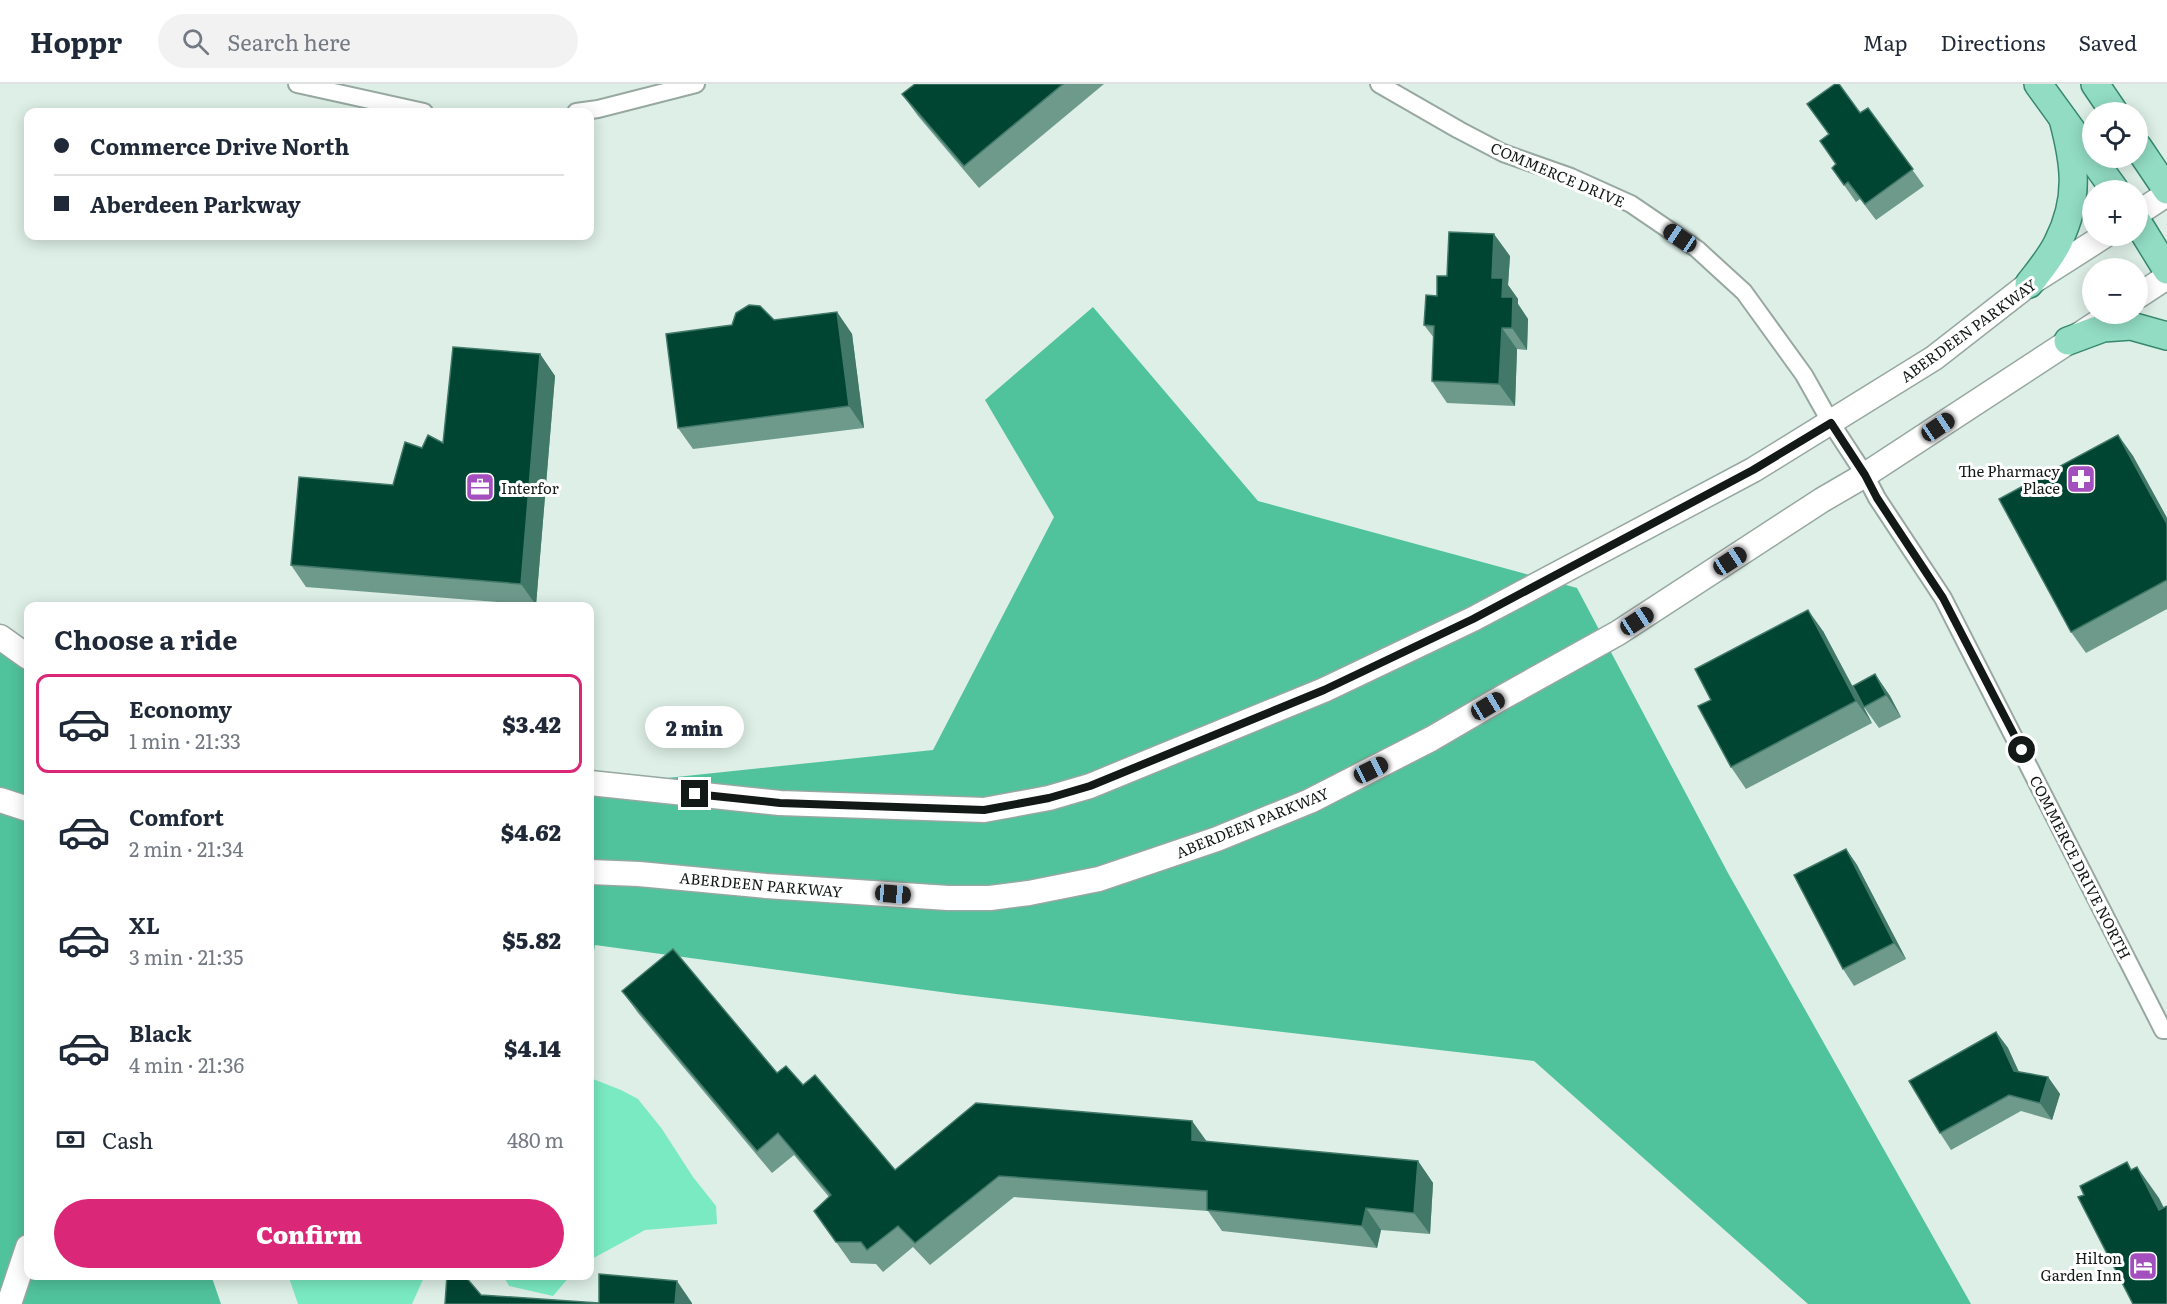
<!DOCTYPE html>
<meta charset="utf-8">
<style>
body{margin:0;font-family:Literata,serif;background:#f2f2f3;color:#1f2937;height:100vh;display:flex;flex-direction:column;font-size:22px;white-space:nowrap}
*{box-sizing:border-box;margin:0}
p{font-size:20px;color:#747a83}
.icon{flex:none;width:33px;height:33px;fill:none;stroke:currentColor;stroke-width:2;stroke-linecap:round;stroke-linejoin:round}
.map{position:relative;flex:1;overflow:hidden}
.details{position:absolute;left:24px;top:518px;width:570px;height:678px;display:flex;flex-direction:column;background:#fff;border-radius:12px;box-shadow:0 3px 15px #0003}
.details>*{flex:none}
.guide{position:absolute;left:24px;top:24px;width:570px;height:132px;border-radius:12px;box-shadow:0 3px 15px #0003;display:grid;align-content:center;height:132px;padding:0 30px;background:#fff}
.buttons{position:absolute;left:2082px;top:18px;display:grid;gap:12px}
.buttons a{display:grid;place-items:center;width:66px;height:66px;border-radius:50%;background:#fff;box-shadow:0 3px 15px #0003;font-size:30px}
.end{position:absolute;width:27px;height:27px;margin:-14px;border:8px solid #131917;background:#fff;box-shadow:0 0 0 3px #fff}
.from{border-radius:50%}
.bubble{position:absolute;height:42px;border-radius:21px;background:#fff;box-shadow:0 3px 15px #0003;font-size:20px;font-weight:800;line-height:42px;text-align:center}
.car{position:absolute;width:18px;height:36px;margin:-18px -9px;border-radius:8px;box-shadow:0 0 4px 2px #0007;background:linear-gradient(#222 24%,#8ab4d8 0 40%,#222 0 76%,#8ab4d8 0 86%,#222 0)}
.guide b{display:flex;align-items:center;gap:21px;height:57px;font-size:22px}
.guide b+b{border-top:2px solid #e0e1e3}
.guide i{width:15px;height:15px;background:#1f2937}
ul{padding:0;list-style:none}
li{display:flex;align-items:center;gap:18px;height:99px;margin:0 12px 9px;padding:0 18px;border:3px solid transparent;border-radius:12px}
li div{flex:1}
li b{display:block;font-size:22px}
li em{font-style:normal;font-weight:800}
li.selected{border-color:#db2777}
li>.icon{width:54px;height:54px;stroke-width:1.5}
h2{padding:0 30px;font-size:27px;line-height:72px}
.pay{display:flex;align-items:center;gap:15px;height:66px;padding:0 30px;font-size:22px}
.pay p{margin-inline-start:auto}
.button{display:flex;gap:12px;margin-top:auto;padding:12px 30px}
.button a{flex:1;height:69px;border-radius:36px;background:#db2777;color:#fff;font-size:24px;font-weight:800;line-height:69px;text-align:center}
header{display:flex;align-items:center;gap:36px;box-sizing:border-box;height:84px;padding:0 30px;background:#fff;border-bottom:2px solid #e0e1e3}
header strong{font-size:28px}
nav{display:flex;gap:33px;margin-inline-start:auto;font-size:21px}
.search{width:420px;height:54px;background:#f2f2f3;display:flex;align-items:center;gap:15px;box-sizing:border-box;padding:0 21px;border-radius:33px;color:#747a83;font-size:22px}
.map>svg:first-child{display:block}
</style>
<header>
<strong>Hoppr</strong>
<div class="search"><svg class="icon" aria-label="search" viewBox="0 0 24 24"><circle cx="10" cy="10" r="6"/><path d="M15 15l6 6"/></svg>Search here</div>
<nav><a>Map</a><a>Directions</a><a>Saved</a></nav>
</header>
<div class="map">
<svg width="2167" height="1220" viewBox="0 0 2167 1220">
<rect width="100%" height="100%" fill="#ddefe7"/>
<g fill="#50c29c">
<polygon points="1093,223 1258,417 1577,504 1728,789 1971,1220 1808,1220 1534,977 956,910 595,861 590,890 590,699 610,700 933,666 1054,433 985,316"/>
<polygon points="0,553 28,573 28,1191 211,1191 221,1220 0,1220"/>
</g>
<g fill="#7aeac2">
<polygon points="593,995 621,1006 638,1015 662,1045 693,1093 716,1122 717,1140 645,1146 590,1176 590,996"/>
<polygon points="288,1191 425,1191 412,1220 298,1220"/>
<polygon points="503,1191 571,1191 553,1212 509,1202"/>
</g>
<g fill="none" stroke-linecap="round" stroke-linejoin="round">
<g stroke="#97a8a1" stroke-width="20">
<g id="street">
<polyline points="297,0 424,28"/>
<polyline points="1379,0 1459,46 1503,69 1571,93 1631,120 1697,165 1744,208 1804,291 1831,339 1865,391 1877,414 1943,514 2163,946 2167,946"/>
<polyline points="576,28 598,25 696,0"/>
</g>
</g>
<g stroke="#97a8a1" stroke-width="27">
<g id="secondary">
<polyline points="2138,129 2167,110"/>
<polyline points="2138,212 2167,193"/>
<polyline points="0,553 28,573"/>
<polyline points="590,699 780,719 984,726 1049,714 1090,702 1324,606 1473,535 1753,386 1934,274 2029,200 2104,152"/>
<polyline points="0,716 28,725"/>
<polyline points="590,788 639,790 766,802 948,814 990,814 1029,809 1099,795 1217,755 1310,717 1431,655 1503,613 1618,549 1822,416 1865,391 2111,230"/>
<polyline points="9,1220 28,1163"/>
</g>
</g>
<g stroke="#37896e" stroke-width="30">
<g id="primary">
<polyline points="2038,0 2115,106"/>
<polyline points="2095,0 2114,28"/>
<polyline points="2138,63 2167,106"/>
<polyline points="2138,139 2167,186"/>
<path d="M2029 200C2039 187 2051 173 2058 158 2080 114 2075 80 2063 35"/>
<polyline points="2068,257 2103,244 2131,242 2167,252"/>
</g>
</g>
<use href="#street" stroke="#fff" stroke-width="16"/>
<use href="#secondary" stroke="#fff" stroke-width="24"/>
<use href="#primary" stroke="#92dcc4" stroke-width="27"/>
</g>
<g fill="#6e9a8c">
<polygon points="915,0 1104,0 979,104 918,32 902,10"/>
<polygon points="1868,24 1924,102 1876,136 1860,115 1856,118 1832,84 1836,80 1860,29"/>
<polygon points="1510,172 1508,201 1518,215 1518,220 1528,235 1527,266 1517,265 1515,322 1447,319 1432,297 1434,254 1424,241 1437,212 1447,192"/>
<polygon points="837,228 852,250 864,344 693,365 678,344 774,236"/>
<polygon points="540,270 555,292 536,521 306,503 291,481 393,401 422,364 443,359"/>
<polygon points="2118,351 2133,372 2167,434 2167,525 2086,569 2071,548"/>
<polygon points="1823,547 1872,639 1746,705 1731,683 1711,616"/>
<polygon points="1875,590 1890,612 1901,633 1879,644 1864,623"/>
<polygon points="1846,765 1857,781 1906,875 1854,902 1843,885"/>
<polygon points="622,907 777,989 803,1001 895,1086 1192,1037 1207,1058 1418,1077 1433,1099 1430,1150 1381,1146 1377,1164 1222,1147 1208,1127 1014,1113 930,1181 913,1163 883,1188 876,1180 851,1179 814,1127 829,1113 794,1071 772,1089 638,929"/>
<polygon points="1996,948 2008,964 2019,988 2048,993 2060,1010 2052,1036 2021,1027 1951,1066 1940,1049"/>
</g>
<g fill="#427868">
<polygon points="1494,150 1510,172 1508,201 1518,215 1518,220 1528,235 1527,266 1512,244 1502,213 1492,194"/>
<polygon points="837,228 852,250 864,344 849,322"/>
<polygon points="1502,244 1517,265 1515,322 1499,300"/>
<polygon points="540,270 555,292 536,521 521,500"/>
<polygon points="2118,351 2133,372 2167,434 2167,440"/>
<polygon points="1808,526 1823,547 1872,639 1856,617"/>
<polygon points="1875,590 1890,612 1901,633 1886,611"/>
<polygon points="1846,765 1857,781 1906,875 1894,859"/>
<polygon points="1996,948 2008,964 2026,1004 2014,987"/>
<polygon points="2048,993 2060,1010 2052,1036 2040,1019"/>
<polygon points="1192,1037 1207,1058 1192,1056"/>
<polygon points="1418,1077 1433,1099 1430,1150 1414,1129"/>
<polygon points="2137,1083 2159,1114 2167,1130 2159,1126"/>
<polygon points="1366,1124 1381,1146 1377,1164 1362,1142"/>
<polygon points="677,1197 692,1219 692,1220 675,1220"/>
</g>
<g fill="#004532" stroke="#427868" stroke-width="1.5">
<polygon points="915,0 1063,0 964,82 902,10"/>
<polygon points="1835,0 1839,0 1860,29 1868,24 1913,85 1865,120 1848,98 1844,101 1832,84 1836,80 1820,57 1829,50 1807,20"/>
<polygon points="1449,148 1494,150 1492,194 1503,194 1502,213 1513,213 1512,244 1502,244 1499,300 1432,297 1434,242 1424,241 1426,211 1437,212 1437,192 1447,192"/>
<polygon points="749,221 760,222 774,236 837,228 849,322 678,344 666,250 732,241 736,229"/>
<polygon points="453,263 540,270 521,500 291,481 299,393 393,401 405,358 422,364 428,351 443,359"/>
<polygon points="2118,351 2167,440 2167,496 2071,548 1999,415"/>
<polygon points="1808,526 1856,617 1731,683 1698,622 1711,616 1695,585"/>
<polygon points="1875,590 1886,611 1864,623 1853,602"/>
<polygon points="1846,765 1894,859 1843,885 1794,791"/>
<polygon points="673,865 777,989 786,982 803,1001 815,991 895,1086 976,1019 1192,1037 1192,1056 1418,1077 1414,1129 1366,1124 1362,1142 1207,1126 1207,1107 999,1092 915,1159 898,1142 867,1166 861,1158 836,1158 814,1127 831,1111 778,1049 757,1067 622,907"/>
<polygon points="1996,948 2014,987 2048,993 2040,1019 2009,1011 1940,1049 1909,997"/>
<polygon points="2127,1078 2131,1086 2137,1083 2159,1126 2167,1122 2167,1220 2133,1220 2078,1113 2084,1111 2080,1102"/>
<polygon points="599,1190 677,1197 675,1220 445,1220 447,1191 464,1191 481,1211 599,1219"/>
</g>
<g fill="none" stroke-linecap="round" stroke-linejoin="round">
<polyline stroke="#131917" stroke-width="8" points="695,710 780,719 984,726 1049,714 1090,702 1324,606 1473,535 1753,386 1831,339 1865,391 1877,414 1943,514 2022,666"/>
</g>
<defs>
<g id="pharmacy-square" transform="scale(1.5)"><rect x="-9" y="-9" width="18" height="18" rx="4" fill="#a44fbe" stroke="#fff"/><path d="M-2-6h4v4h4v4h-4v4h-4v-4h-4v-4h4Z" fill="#fff"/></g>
<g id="office-square" transform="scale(1.5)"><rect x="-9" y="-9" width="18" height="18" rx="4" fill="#a44fbe" stroke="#fff"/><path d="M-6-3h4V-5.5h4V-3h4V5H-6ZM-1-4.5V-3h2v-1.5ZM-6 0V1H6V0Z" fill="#fff"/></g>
<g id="hotel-square" transform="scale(1.5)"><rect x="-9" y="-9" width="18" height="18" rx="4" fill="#a44fbe" stroke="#fff"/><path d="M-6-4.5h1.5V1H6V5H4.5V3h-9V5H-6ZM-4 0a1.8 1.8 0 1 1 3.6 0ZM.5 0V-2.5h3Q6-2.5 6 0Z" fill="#fff"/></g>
</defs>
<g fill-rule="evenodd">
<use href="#pharmacy-square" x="2081" y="395"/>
<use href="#office-square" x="480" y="403"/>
<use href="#hotel-square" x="2143" y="1182"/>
</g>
<g text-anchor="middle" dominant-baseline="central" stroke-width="6" stroke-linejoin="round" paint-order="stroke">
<g font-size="15" fill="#131917" stroke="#fff">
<text transform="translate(1558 90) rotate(23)">COMMERCE DRIVE</text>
<text transform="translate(1968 246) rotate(-36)">ABERDEEN PARKWAY</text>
<text transform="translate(1252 738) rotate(-22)">ABERDEEN PARKWAY</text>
<text transform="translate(2081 783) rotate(63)">COMMERCE DRIVE NORTH</text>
<text transform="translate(761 800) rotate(5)">ABERDEEN PARKWAY</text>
</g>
<g font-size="15" fill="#131917" stroke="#fff" text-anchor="end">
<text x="2060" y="386">The Pharmacy<tspan x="2060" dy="17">Place</tspan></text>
<text x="501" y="403" text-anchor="start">Interfor</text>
<text x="2122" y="1173">Hilton<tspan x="2122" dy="17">Garden Inn</tspan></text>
</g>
</g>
</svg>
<div class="buttons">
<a><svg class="icon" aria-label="locate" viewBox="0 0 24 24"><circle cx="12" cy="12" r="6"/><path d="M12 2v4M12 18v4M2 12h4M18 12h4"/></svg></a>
<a>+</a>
<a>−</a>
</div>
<i class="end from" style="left:2022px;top:666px"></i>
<i class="end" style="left:695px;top:710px"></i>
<div class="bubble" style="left:645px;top:622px;width:99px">2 min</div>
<i class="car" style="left:1680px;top:154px;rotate:304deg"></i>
<i class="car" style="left:1938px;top:343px;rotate:56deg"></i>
<i class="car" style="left:1730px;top:477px;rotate:57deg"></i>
<i class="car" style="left:1637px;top:537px;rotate:57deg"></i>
<i class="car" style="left:1488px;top:622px;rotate:59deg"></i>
<i class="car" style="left:1371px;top:686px;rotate:63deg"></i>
<i class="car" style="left:893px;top:810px;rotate:95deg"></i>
<div class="guide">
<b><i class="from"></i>Commerce Drive North</b>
<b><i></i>Aberdeen Parkway</b>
</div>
<section class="details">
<h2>Choose a ride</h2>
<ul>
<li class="selected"><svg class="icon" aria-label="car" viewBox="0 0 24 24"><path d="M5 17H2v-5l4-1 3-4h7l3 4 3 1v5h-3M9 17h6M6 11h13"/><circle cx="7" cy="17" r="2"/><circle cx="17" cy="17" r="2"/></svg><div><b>Economy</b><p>1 min · 21:33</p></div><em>$3.42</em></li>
<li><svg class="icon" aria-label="car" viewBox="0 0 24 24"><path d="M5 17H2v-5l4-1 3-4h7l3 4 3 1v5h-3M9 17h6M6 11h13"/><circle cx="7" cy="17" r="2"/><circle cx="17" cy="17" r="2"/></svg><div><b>Comfort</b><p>2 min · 21:34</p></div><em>$4.62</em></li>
<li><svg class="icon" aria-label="car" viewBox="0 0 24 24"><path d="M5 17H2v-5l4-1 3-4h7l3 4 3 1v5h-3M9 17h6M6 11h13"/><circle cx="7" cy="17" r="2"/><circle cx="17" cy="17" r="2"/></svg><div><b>XL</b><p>3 min · 21:35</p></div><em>$5.82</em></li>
<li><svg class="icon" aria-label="car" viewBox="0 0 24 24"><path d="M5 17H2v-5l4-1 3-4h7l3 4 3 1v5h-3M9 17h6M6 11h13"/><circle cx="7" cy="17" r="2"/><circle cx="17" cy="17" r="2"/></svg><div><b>Black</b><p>4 min · 21:36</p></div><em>$4.14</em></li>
</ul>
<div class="pay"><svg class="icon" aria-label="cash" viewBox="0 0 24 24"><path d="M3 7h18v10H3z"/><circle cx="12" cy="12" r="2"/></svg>Cash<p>480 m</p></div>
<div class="button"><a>Confirm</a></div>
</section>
</div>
